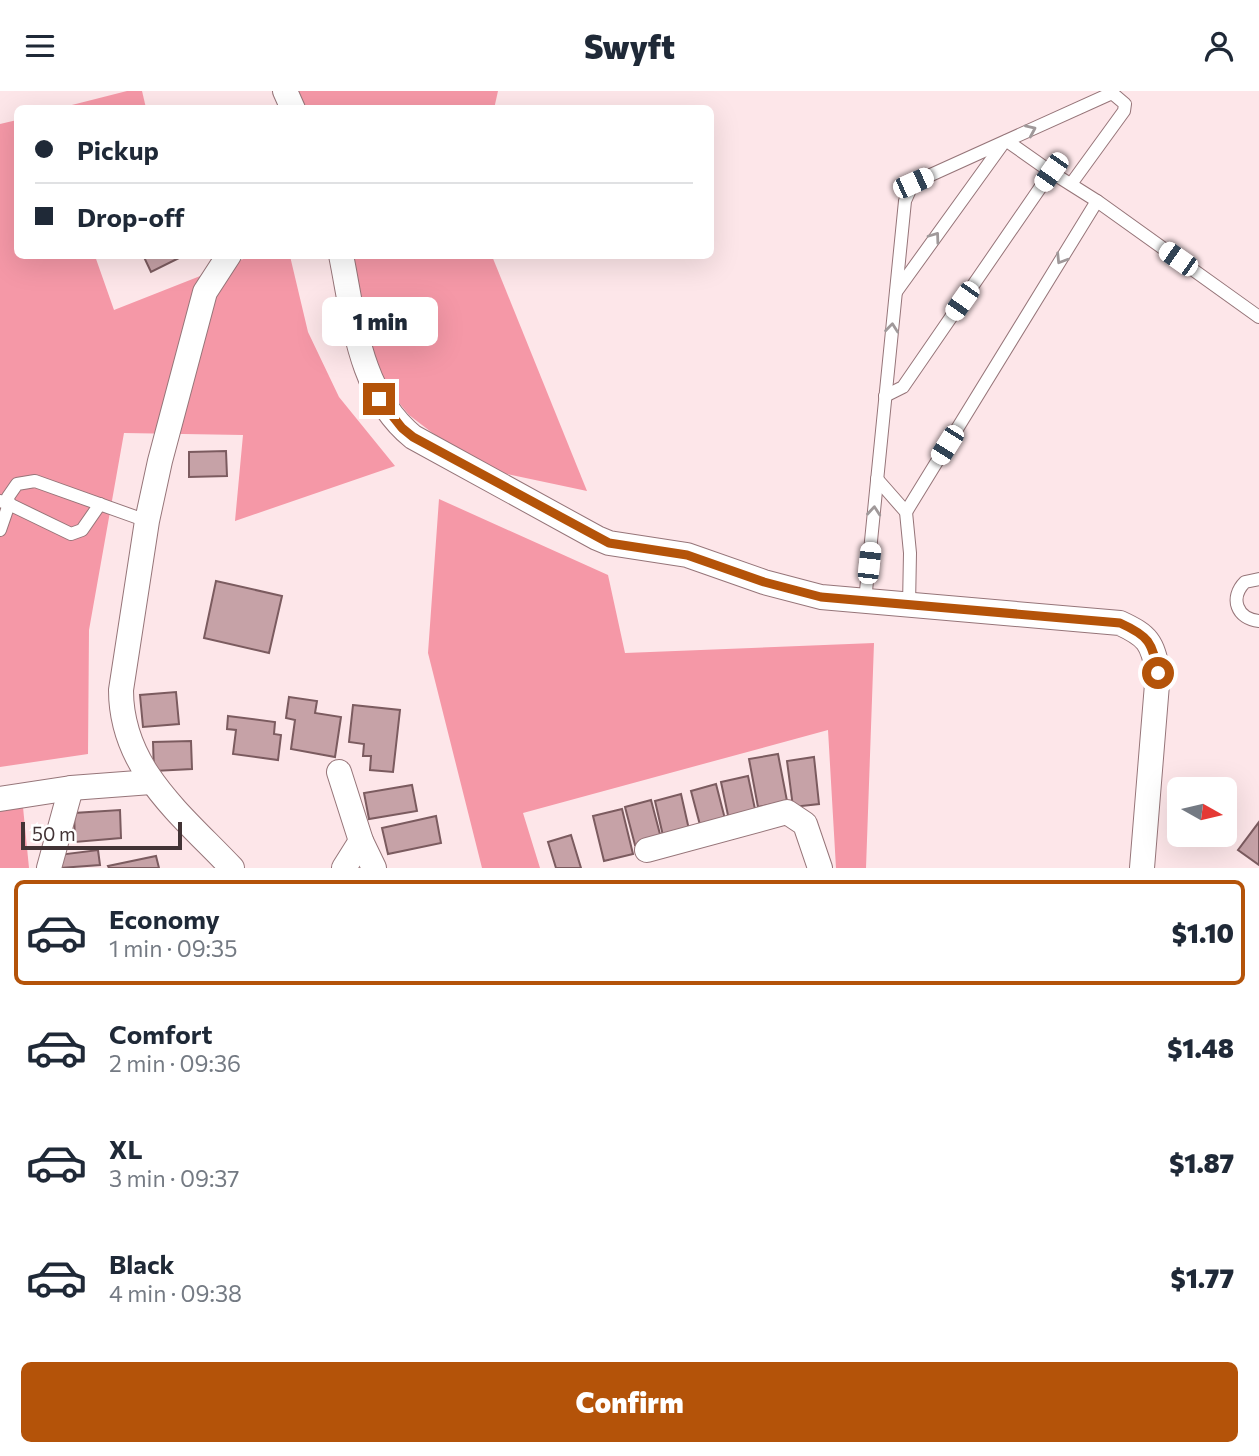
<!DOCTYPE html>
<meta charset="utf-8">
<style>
body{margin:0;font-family:Commissioner,sans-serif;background:#f2f2f3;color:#1f2937;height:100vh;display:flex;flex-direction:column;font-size:26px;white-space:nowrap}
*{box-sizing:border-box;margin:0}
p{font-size:23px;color:#747a83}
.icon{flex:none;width:38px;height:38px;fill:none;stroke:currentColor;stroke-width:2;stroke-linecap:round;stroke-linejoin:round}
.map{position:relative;height:777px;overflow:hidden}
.drawer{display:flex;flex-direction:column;background:#fff;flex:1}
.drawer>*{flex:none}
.banner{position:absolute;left:14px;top:14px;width:700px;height:154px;border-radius:10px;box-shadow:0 7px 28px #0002;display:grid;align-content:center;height:154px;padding:0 21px;background:#fff}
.needle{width:46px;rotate:98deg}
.buttons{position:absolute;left:1167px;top:686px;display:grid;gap:14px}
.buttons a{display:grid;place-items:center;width:70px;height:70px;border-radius:10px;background:#fff;box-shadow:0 7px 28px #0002;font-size:35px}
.scale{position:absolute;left:21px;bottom:18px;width:161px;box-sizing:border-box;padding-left:7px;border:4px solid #423335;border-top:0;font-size:19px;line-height:24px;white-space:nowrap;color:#423335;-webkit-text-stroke:5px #fff;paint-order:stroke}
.end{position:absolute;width:32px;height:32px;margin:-16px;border:9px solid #b45309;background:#fff;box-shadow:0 0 0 4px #fff}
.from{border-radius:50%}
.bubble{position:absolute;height:49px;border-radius:10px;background:#fff;box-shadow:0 7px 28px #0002;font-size:23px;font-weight:800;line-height:49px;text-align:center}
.car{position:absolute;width:21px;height:42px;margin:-21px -10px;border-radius:9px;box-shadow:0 0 5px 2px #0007;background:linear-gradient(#fff 24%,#345 0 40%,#fff 0 76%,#345 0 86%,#fff 0)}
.banner b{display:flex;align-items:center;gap:24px;height:66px;font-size:26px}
.banner b+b{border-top:2px solid #e0e1e3}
.banner i{width:18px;height:18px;background:#1f2937}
ul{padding:12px 0 0;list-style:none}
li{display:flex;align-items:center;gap:21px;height:105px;margin:0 14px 10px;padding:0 7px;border:4px solid transparent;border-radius:10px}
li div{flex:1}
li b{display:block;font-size:26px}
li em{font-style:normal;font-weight:800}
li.selected{border-color:#b45309}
li>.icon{width:63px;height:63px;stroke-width:1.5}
.primary-button{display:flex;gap:14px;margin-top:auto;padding:14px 21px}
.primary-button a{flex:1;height:80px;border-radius:10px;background:#b45309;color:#fff;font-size:28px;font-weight:800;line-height:80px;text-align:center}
header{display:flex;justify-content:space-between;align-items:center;height:91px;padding:0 21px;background:#fff;font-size:32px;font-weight:800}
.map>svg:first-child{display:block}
</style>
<header><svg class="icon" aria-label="menu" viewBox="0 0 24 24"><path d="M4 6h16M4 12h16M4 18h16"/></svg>Swyft<svg class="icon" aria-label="person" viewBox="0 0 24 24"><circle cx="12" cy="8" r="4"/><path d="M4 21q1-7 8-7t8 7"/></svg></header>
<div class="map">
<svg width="1259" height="777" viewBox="0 0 1259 777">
<rect width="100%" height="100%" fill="#fde6e9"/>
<g fill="#f598a7">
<polygon points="127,0 142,0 146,17 60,17"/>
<polygon points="295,0 498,0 494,18 300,17"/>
<polygon points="17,29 18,164 95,165 114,219 251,165 290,165 308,241 339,306 395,375 235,430 243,344 124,342 89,539 88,663 0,676 0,33"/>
<polygon points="341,165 492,165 587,400 478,377 409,324 372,279"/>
<polygon points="439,408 608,484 625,562 874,552 866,777 836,777 828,639 523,722 540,777 482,777 428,562"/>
<polygon points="22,706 29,777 0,777 0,709"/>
</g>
<g fill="#c6a2a7" stroke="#7b5b5f" stroke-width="2">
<polygon points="143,164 185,164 151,181"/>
<polygon points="226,360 227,385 189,386 189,361"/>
<polygon points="216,490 282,505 269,562 204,547"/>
<polygon points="176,601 179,633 143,636 140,604"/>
<polygon points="289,606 317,610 315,622 341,626 335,666 291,658 295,629 286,627"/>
<polygon points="353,614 400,619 393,681 370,679 371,665 363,665 364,653 349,651"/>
<polygon points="228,625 275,631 274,643 281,644 278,669 233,663 236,639 227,638"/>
<polygon points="191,650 192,678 154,680 153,651"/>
<polygon points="778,663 787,710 758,716 749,668"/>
<polygon points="814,666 819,713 793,716 787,670"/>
<polygon points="748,685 756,723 729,729 721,691"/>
<polygon points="716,693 725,728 700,734 691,700"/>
<polygon points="412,694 417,720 369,728 364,702"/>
<polygon points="681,703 690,743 664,749 655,710"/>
<polygon points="651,709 661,747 635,754 625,716"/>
<polygon points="622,718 633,763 604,770 593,725"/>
<polygon points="120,719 121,747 75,751 74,722"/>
<polygon points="436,725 441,752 388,763 382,737"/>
<polygon points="1259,731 1259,774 1238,759"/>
<polygon points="571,744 581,777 556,777 548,751"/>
<polygon points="98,759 100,774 60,777 58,764"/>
<polygon points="156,765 159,777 109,777 108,775"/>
</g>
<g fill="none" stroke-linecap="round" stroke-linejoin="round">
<g stroke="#967579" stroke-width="14">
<g id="lane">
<polyline points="1007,50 1051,81 1097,110 1259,226"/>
<polyline points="896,201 1002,54"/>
<polyline points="885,305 903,296 1051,81"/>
<polyline points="877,388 906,421 910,462 909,514"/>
<polyline points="0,410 9,413 8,406 17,393 35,390 147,430"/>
<polyline points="906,421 1097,110"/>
<polyline points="0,439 9,413 71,443 82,439 100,413"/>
<path d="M1259 488 1245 491C1229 507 1237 528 1259 530"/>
<polyline points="865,510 905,110 913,92 1112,2 1125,13 1124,20 1071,93"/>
</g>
</g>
<g stroke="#967579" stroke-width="26">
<g id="street">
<polyline points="285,0 293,18"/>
<path d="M229 164 205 201 160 370 147 430 121 599C121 678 182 724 232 777"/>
<path d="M341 164C354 228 359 302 413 346L597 447 609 452 687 464 764 491 821 506 1120 532C1148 545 1152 551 1158 581L1142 777"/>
<polyline points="339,681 361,750 374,777"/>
<polyline points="0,708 71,697 151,691"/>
<polyline points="647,759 787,721 805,733 820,777"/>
<polyline points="49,777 71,697"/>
<polyline points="344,777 361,750"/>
</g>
</g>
<use href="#lane" stroke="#fff" stroke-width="12"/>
<use href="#street" stroke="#fff" stroke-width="24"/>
</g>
<defs><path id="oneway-chevron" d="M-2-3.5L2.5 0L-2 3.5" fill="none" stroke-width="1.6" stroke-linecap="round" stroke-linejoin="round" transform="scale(1.75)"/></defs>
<g stroke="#a0999a">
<use href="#oneway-chevron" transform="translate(1031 39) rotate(-24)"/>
<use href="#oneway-chevron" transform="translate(935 146) rotate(-54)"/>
<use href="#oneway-chevron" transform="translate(1061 168) rotate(122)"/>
<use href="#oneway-chevron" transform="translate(892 237) rotate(-84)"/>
<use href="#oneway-chevron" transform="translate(874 420) rotate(-85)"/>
</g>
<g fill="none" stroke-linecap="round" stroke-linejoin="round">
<path stroke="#b45309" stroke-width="9" d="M379 308 402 337 413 346 609 452 687 464 764 491 821 506 1120 532C1149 545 1152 551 1158 582"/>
</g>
</svg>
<div class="buttons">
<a><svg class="needle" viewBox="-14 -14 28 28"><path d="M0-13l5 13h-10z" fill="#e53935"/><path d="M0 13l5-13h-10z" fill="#747a83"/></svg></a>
</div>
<div class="scale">50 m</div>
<i class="end from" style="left:1158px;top:582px"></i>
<i class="end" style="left:379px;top:308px"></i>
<div class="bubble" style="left:322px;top:206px;width:116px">1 min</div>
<i class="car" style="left:1051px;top:81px;rotate:215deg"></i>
<i class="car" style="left:913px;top:92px;rotate:66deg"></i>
<i class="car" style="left:1178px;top:168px;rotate:305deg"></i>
<i class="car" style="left:962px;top:210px;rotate:215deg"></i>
<i class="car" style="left:947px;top:354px;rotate:212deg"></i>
<i class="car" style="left:869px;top:472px;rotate:6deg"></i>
<div class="banner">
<b><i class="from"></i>Pickup</b>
<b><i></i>Drop-off</b>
</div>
</div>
<section class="drawer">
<ul>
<li class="selected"><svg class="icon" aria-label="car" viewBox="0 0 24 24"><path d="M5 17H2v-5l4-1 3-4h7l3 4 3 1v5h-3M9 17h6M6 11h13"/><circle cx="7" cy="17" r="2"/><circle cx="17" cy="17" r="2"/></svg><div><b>Economy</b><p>1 min · 09:35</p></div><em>$1.10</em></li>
<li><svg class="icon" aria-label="car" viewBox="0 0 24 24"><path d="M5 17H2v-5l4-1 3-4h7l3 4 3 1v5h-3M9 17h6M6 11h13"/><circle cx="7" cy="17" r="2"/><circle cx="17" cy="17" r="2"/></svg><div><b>Comfort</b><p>2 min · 09:36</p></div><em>$1.48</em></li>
<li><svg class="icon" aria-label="car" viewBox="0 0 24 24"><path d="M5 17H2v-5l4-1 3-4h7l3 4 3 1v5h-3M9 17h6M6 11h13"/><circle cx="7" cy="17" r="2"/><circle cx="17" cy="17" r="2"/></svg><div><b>XL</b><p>3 min · 09:37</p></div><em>$1.87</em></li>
<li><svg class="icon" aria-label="car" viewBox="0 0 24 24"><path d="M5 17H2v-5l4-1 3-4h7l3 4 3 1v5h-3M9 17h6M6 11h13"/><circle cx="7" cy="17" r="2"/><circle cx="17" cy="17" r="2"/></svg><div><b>Black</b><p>4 min · 09:38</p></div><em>$1.77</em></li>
</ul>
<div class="primary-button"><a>Confirm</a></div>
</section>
